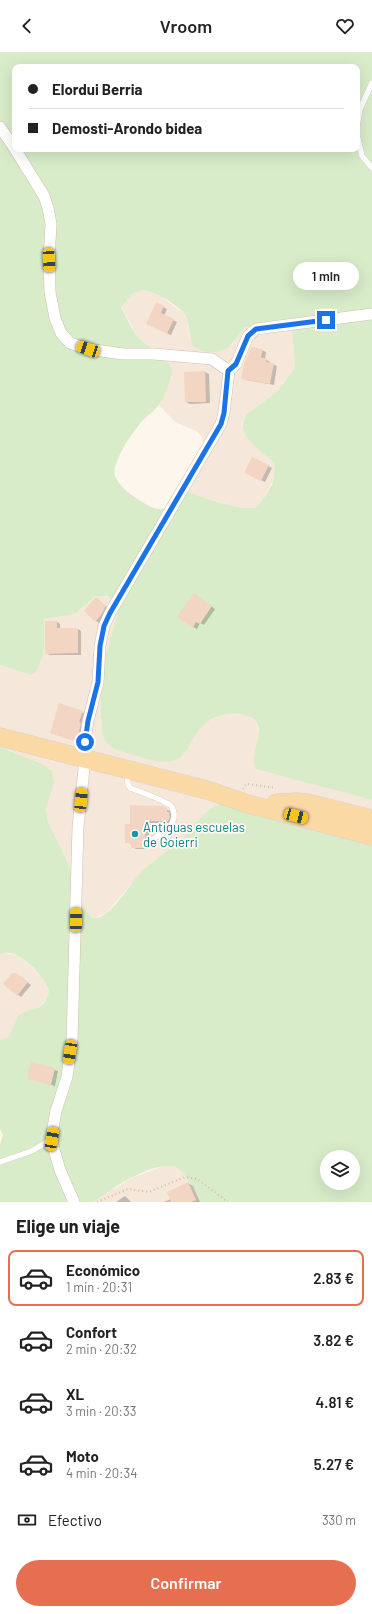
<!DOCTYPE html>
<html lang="es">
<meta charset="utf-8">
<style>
body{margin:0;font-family:Barlow,sans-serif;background:#f2f2f2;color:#222;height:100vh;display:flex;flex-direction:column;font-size:15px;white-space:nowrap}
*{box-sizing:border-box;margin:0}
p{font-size:13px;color:#767676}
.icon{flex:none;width:22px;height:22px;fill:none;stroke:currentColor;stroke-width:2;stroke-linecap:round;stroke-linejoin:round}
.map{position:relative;height:1150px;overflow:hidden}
.drawer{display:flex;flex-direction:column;background:#fff;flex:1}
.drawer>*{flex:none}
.guide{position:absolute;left:12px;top:12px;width:348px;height:88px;border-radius:8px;box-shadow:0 4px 16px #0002;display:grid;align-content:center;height:88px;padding:0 16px;background:#fff}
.controls{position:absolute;left:320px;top:1098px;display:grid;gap:8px}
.controls a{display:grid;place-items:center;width:40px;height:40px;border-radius:50%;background:#fff;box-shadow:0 4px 16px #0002;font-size:20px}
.end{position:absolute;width:18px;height:18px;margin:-9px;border:5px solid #1a73e8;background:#fff;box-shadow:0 0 0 2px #fff}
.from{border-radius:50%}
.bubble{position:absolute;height:28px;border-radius:14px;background:#fff;box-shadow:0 4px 16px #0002;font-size:13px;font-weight:600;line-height:28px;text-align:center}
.car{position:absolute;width:12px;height:24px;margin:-12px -6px;border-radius:5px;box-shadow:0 0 3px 1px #0007;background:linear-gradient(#f5c518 24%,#345 0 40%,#f5c518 0 76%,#345 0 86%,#f5c518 0)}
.guide b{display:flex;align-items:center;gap:14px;height:38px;font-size:15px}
.guide b+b{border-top:1px solid #e0e0e0}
.guide i{width:10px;height:10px;background:#222}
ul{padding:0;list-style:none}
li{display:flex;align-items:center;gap:12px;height:56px;margin:0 8px 6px;padding:0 8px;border:2px solid transparent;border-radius:8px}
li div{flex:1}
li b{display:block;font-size:15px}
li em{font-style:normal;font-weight:600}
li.selected{border-color:#e76f51}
li>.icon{width:36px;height:36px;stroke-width:1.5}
h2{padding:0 16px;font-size:18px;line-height:48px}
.pay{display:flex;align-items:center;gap:10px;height:44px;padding:0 16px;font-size:15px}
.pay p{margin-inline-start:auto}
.primary-button{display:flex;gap:8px;margin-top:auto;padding:8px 16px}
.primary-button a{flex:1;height:46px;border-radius:24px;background:#e76f51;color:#fff;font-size:16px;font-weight:600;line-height:46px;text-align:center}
header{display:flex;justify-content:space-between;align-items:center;height:52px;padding:0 16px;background:#fff;font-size:18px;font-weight:600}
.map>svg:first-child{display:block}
</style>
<header><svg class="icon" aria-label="back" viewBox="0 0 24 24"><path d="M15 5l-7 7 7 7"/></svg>Vroom<svg class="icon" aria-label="heart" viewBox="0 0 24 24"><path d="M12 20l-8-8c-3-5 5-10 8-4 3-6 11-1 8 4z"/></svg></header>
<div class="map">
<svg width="372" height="1150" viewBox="0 0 372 1150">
<rect width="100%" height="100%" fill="#fdf6ec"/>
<g fill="#f5e8da">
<polygon points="142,238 158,242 183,261 188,269 190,287 232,293 245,275 292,278 295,315 278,339 247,362 243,368 242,373 248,386 275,411 273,429 260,452 256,455 250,456 237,455 195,443 185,438 201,398 203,390 202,385 198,380 175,370 159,353 172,325 151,297 137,284 121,254 133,241"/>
<polygon points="100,543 112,546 115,549 118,558 100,650 102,680 105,689 108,693 184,701 199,677 206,670 223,663 231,662 247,663 256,670 259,680 259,686 328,736 372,748 372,791 178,790 140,822 107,860 96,866 89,863 85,857 68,811 48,770 46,756 47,750 40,711 0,695 0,613 31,623 40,613 42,605 44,567 69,563 80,558 91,546"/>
<polygon points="6,901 19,904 29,912 42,926 49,939 47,946 40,954 32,959 24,961 18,964 9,986 0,988 0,903"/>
<polygon points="163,1114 170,1114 180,1117 194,1135 197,1143 197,1150 94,1150 106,1141 134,1125"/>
</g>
<g fill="#d8ecc9" fill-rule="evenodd">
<path d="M0 0H372V748L256 717C246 704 270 679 252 666 245 662 236 661 229 662 190 667 195 702 173 709 161 712 143 706 131 702 123 700 110 697 105 689 101 682 102 673 101 665 100 649 100 633 103 617 107 597 114 578 118 558L115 549 107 544H95L76 561 69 563 44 567C44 582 47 615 31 623L0 613ZM15 15H357V97H15ZM142 238C155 239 182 254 187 267 190 275 189 284 192 292 196 297 202 299 209 300 228 301 235 289 245 275L292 278 295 315 278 339 247 362C232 381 262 400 275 411 274 417 274 424 273 430 271 435 260 453 256 455 242 460 198 444 185 438 179 444 171 456 162 457 151 459 120 437 116 426 114 423 114 418 115 415 120 398 132 381 143 368 148 363 154 359 159 353 163 349 172 326 172 320 172 305 146 295 137 284 131 276 126 264 121 255L133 241Z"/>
<path d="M0 695 40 711 52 719 54 731 46 756 48 770 68 811 85 857C89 863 93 868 100 865 115 858 128 835 139 822 151 810 166 801 179 789 192 776 202 760 219 752L372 791V1150H197C199 1141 193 1135 188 1128 185 1123 181 1117 175 1115 154 1108 110 1137 94 1150H0V1092L3 1083 0 1077V988L9 985 18 964C29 954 44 962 49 939 45 926 24 902 9 901 6 900 3 902 0 903ZM327 1105H353V1131H327Z"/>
</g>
<g fill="#0003">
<polygon points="157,252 167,257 164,264 177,270 171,283 151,274"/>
<polygon points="262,298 266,300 265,307 270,310 270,311 277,314 274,333 246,328 242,326"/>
<polygon points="205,320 209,322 210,351 190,352 186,350"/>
<polygon points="253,406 272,416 265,430 249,422"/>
<polygon points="198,545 215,557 204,573 200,571 197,577 193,575"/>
<polygon points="97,546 109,557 99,571 96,569"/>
<polygon points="57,570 60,572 60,577 78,577 81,579 81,603 50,603 46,601"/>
<polygon points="82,660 88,663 83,692 51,681"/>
<polygon points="162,755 170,759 170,761 173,763 171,771 149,771 149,797 136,797 132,795 132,792 126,790 131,773"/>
<polygon points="20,924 31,933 21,945 18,943"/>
<polygon points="32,1012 58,1019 55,1034 28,1026"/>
<polygon points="188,1131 193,1134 200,1150 164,1150 171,1147"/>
<polygon points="125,1144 131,1150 116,1150"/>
</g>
<g fill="#f3d5c3">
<polygon points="156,250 164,254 161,261 174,267 167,282 146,272"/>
<polygon points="251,295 263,297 261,306 267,306 266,310 274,311 270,332 241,327 244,312"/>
<polygon points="205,319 206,350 185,350 184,320"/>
<polygon points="252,405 269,413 261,429 244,421"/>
<polygon points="194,541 212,554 200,572 196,570 193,576 177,565"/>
<polygon points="96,545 106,554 101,563 95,570 84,559"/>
<polygon points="45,569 57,569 57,576 78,576 78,601 45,602"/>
<polygon points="59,651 83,659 79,670 81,671 77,690 50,681"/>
<polygon points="130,753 163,754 167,756 167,760 169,760 170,765 168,769 146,769 145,789 146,796 131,796 131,791 125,791 125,772 130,772"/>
<polygon points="12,921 16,921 28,930 17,944 3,932"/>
<polygon points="31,1010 55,1016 51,1033 27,1027"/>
<polygon points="188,1130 196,1148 191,1150 171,1150 167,1140"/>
</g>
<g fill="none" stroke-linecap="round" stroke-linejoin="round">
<g stroke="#d1beb0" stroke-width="6">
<g id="service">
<polyline points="357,74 360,57 372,31"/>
<polyline points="357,83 362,104 372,116"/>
<path d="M129 721C128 727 126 730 130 736 141 740 161 747 170 753 173 755 173 758 174 761 176 775 159 784 149 789"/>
<polyline points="0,1110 32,1099 51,1087"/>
</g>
</g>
<g stroke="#d1beb0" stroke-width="12">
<g id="minor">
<polyline points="0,75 15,97"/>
<polyline points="15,97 44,144 48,156 51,172 49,208 50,240 55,266 61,281 70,291 88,297 123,302 154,302 212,307 229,319"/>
<polyline points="229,319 236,312 248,284 256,277 372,262"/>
<polyline points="74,1150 60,1118 51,1087 56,1059 67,1025 72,988 78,775 85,707 85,689 88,669 98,630 100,594 104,574 110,561 221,372 224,361 229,319"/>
</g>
</g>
<g stroke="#dad1cd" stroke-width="19">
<g id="primary">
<polyline points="0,685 207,738 248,752 372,784"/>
<polyline points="276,751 296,750 308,751 372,767"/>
</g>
</g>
<g stroke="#d9b8a5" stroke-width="2" stroke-dasharray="1 3" stroke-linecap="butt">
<polyline points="243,737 246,732 248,732 276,736"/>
<polyline points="97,1150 128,1137 149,1140 185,1125 197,1127 228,1150"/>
</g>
<use href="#service" stroke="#fff" stroke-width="5.5"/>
<use href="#minor" stroke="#fff" stroke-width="11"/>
<use href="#primary" stroke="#fbd9a5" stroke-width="18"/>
</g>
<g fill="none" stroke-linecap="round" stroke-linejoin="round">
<polyline stroke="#1a73e8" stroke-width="5" points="85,690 88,669 98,630 100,594 104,574 110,561 221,372 224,361 228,319 236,312 248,284 256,277 326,268"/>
</g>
<circle fill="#0f9aa8" stroke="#fffaf3" stroke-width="1.5" cx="135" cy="782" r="4"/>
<g text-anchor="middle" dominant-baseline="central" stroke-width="3.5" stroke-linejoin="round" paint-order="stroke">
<g font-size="13" fill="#0d838f" stroke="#fffaf3" text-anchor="start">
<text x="143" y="775">Antiguas escuelas<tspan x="143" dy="15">de Goierri</tspan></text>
</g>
</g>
</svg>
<div class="controls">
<a><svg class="icon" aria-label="layers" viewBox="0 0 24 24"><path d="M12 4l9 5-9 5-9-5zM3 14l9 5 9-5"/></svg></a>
</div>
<i class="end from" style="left:85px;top:690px"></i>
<i class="end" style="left:326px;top:268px"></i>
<div class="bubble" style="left:293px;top:210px;width:66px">1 min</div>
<i class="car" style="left:49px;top:208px;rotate:177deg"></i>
<i class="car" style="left:88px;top:297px;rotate:289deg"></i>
<i class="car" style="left:81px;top:748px;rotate:6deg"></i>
<i class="car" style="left:296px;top:764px;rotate:105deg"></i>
<i class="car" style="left:76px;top:868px;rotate:1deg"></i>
<i class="car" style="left:70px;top:1000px;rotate:189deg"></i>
<i class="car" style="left:52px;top:1087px;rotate:10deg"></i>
<div class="guide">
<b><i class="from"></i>Elordui Berria</b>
<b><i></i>Demosti-Arondo bidea</b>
</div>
</div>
<section class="drawer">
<h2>Elige un viaje</h2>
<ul>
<li class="selected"><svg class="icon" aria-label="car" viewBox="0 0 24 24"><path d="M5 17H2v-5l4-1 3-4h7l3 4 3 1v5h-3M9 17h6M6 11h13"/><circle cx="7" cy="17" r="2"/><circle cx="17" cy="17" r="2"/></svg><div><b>Económico</b><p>1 min · 20:31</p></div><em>2.83 €</em></li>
<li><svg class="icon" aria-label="car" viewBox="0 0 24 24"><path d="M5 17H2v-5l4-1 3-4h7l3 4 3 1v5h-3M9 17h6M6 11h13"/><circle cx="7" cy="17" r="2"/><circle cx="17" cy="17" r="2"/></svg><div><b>Confort</b><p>2 min · 20:32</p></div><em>3.82 €</em></li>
<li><svg class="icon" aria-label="car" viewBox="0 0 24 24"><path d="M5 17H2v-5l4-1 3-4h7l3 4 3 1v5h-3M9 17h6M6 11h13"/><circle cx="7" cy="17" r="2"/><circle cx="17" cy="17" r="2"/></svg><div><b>XL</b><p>3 min · 20:33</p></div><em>4.81 €</em></li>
<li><svg class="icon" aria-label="car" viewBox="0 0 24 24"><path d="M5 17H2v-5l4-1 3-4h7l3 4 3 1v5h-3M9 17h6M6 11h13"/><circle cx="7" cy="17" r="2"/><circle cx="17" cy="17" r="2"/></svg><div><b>Moto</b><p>4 min · 20:34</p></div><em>5.27 €</em></li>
</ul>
<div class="pay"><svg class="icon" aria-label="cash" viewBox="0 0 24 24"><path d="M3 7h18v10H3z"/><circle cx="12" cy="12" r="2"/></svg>Efectivo<p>330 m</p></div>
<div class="primary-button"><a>Confirmar</a></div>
</section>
